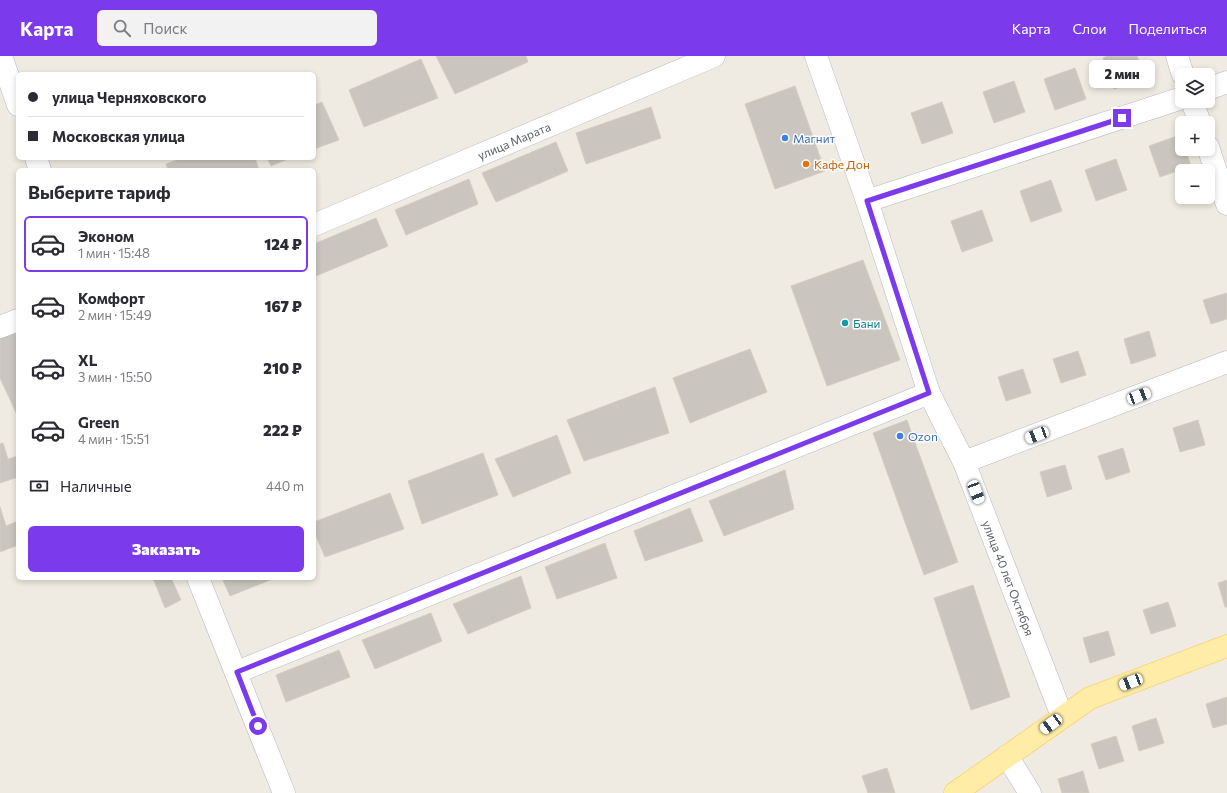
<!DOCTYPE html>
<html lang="ru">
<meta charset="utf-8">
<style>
body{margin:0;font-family:Commissioner,sans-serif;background:#f2f2f3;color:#2b2b33;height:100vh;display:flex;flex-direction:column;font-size:15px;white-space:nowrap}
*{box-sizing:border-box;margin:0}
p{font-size:13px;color:#7c7c81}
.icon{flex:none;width:22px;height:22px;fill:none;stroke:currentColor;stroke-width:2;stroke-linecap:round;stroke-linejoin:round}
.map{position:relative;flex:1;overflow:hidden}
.details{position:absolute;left:16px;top:112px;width:300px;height:412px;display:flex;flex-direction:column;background:#fff;border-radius:6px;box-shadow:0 2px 6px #0003}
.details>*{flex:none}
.top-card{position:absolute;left:16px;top:16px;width:300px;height:88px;border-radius:6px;box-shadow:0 2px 6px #0003;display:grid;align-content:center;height:88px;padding:0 12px;background:#fff}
.buttons{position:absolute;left:1175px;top:12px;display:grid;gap:8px}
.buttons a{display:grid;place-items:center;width:40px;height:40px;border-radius:6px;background:#fff;box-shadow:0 2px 6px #0003;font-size:20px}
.end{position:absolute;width:18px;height:18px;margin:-9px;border:5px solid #7c3aed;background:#fff;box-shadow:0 0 0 2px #fff}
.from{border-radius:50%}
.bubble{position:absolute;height:28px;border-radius:6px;background:#fff;box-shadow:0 2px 6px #0003;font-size:13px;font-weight:800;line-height:28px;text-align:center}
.car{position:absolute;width:12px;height:24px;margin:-12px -6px;border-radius:5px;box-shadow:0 0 3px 1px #0007;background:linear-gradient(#fff 24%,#345 0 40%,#fff 0 76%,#345 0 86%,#fff 0)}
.top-card b{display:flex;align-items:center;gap:14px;height:38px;font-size:15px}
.top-card b+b{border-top:1px solid #e1e1e2}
.top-card i{width:10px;height:10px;background:#2b2b33}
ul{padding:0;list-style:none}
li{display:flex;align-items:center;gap:12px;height:56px;margin:0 8px 6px;padding:0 4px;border:2px solid transparent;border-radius:6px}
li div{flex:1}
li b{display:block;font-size:15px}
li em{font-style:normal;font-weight:800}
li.on{border-color:#7c3aed}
li>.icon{width:36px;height:36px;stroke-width:1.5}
h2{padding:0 12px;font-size:18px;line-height:48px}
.pay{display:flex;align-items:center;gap:10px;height:44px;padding:0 12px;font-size:15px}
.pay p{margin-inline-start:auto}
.primary-button{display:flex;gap:8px;margin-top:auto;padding:8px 12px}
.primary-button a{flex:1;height:46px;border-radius:6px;background:#7c3aed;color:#fff;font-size:16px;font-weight:800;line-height:46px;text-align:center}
header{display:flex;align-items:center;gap:24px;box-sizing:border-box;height:56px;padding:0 20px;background:#7c3aed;color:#fff}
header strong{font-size:19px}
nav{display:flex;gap:22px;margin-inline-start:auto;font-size:14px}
.search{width:280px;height:36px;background:#f2f2f3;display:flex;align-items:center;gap:10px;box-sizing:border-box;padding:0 14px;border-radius:6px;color:#7c7c81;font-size:15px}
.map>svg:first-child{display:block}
</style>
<header>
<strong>Карта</strong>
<div class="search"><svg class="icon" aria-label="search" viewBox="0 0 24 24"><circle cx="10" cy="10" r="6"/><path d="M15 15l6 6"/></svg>Поиск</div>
<nav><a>Карта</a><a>Слои</a><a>Поделиться</a></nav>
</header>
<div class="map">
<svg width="1227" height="737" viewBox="0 0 1227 737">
<rect width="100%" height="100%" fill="#efebe2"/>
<g fill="#cac6bf" stroke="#d4cdc0">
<polygon points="436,0 526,0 528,6 455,38"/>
<polygon points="1108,0 1137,0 1145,22 1114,33 1103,2"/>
<polygon points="421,3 438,42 364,71 349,34"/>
<polygon points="1075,12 1086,43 1055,54 1044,23"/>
<polygon points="1014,25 1025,56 994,67 983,36"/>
<polygon points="795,30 825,115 775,133 745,48"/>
<polygon points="322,46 339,84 314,93 314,49"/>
<polygon points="942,46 953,77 922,88 911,57"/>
<polygon points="651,51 661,82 586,108 576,77"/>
<polygon points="1180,79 1182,93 1185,93 1191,110 1160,121 1149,90"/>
<polygon points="556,86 568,115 496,146 482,117"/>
<polygon points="182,102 255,102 259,114 168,114 166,108"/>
<polygon points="267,102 290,102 271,110"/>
<polygon points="1116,103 1127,134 1096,145 1085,114"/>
<polygon points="469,123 478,148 406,179 395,154"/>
<polygon points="1051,124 1062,155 1031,166 1020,135"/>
<polygon points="982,154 993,185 962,196 951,165"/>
<polygon points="376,162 388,190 316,220 314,215 314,188"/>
<polygon points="863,204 900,304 827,330 791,230"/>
<polygon points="1227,237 1227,263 1211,268 1203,244"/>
<polygon points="18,273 18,361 0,322 0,282"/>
<polygon points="1149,275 1156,300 1131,308 1124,283"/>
<polygon points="750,293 767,336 690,367 673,322"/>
<polygon points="1078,295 1086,319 1061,327 1053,303"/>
<polygon points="1023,313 1031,337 1006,345 998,321"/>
<polygon points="655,331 669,377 584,405 567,364"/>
<polygon points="907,364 958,506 924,519 873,377"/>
<polygon points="1198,364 1205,389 1180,396 1173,372"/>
<polygon points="557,379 571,417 513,441 495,403"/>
<polygon points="3,387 8,403 18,400 18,421 0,427 0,388"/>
<polygon points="1123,392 1130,416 1106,424 1098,400"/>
<polygon points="483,397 498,439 422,468 408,425"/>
<polygon points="1065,409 1072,433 1047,441 1040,416"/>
<polygon points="785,414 794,453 724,480 709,445"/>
<polygon points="390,437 404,473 325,501 314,475 314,466"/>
<polygon points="0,451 6,470 18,465 18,489 0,496"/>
<polygon points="690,452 703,485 645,505 634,475"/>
<polygon points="605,487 617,522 557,543 545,511"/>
<polygon points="521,520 531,552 468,578 453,548"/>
<polygon points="153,522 171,522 181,544 165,552"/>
<polygon points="222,522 275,522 230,540"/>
<polygon points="1227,524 1227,551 1225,551 1218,527"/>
<polygon points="973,529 1010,641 971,654 934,542"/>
<polygon points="1168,546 1176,570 1151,578 1143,554"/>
<polygon points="431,557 442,585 375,613 362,584"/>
<polygon points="1108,575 1115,599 1090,607 1083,582"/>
<polygon points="339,594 350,621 286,646 276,619"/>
<polygon points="1227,641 1227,668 1213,672 1206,648"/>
<polygon points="1156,662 1164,687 1139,695 1132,670"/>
<polygon points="1116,680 1124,705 1099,713 1091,688"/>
<polygon points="887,712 895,737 868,737 862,720"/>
<polygon points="1083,715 1089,737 1062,737 1058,723"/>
</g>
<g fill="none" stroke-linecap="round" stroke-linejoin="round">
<g stroke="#b5b9be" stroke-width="23">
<g id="minor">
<polyline points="1,0 18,49"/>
<path id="s1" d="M816 0 867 145 929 337 964 406 1062 660"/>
<polyline points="1177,0 1183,19"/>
<polyline points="1208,33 1227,26"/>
<polyline points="1192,45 1200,67"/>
<polyline points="1208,91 1227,148"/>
<polyline points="36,102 40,114"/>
<polyline points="867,145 1182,42"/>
<path id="s2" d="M314 169 714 0"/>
<polyline points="0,271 18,264"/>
<polyline points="964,406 1227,306"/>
<polyline points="198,522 284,737"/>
<polyline points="237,616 929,337"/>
<polyline points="1007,700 1030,737"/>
</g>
</g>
<g stroke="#ffc54b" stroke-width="23">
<polyline id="major" points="955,737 1090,642 1227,590"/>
</g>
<use href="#minor" stroke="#fff" stroke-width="22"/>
<use href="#major" stroke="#ffeda7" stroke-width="22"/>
</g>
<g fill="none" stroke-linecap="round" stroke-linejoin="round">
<polyline stroke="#7c3aed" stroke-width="5" points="258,670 237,616 929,337 867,145 1122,62"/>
</g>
<g fill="#3f7fe0" stroke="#fff" stroke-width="1.5">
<circle cx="785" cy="82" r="4"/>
<circle cx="900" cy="380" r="4"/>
</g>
<circle fill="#e8710a" stroke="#fff" stroke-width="1.5" cx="806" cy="108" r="4"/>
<circle fill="#0f9aa8" stroke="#fff" stroke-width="1.5" cx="845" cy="267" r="4"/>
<g text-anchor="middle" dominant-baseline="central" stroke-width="3" stroke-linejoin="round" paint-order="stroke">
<g font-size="12" fill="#366cbe" stroke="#fff" text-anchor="start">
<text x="793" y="82">Магнит</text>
<text x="908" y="380">Ozon</text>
</g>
<g font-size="12" fill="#5a5f64" stroke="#fff">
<text stroke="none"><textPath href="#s2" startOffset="217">улица Марата</textPath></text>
<text stroke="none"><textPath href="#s1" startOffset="557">улица 40 лет Октября</textPath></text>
</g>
<g font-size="12" fill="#c56008" stroke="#fff" text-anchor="start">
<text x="814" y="108">Кафе Дон</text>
</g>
<g font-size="12" fill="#0d838f" stroke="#fff" text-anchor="start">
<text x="853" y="267">Бани</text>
</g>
</g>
</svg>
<div class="buttons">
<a><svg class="icon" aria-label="layers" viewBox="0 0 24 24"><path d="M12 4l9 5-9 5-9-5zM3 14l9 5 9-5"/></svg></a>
<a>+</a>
<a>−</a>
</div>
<i class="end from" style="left:258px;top:670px"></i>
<i class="end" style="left:1122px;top:62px"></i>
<div class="bubble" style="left:1089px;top:4px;width:66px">2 мин</div>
<i class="car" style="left:1139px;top:340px;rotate:69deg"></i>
<i class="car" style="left:1037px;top:379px;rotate:249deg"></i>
<i class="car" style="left:976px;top:436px;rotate:159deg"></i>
<i class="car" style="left:1131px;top:626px;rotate:249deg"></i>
<i class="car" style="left:1051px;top:668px;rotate:234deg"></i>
<div class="top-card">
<b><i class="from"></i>улица Черняховского</b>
<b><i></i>Московская улица</b>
</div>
<section class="details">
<h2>Выберите тариф</h2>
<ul>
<li class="on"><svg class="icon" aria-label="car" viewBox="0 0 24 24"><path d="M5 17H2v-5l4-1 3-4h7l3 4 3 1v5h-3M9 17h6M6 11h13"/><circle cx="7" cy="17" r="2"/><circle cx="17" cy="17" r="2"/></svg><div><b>Эконом</b><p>1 мин · 15:48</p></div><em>124 ₽</em></li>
<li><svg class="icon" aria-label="car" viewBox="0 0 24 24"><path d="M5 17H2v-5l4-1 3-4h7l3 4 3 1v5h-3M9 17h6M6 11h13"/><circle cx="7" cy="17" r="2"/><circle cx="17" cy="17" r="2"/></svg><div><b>Комфорт</b><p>2 мин · 15:49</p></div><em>167 ₽</em></li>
<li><svg class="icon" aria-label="car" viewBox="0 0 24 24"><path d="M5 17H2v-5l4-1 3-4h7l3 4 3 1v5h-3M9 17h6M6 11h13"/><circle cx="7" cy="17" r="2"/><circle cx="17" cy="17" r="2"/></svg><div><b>XL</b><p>3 мин · 15:50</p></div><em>210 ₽</em></li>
<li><svg class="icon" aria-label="car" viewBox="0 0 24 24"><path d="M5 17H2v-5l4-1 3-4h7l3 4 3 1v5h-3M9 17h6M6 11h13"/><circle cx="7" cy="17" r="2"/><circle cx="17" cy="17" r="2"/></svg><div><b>Green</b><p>4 мин · 15:51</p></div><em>222 ₽</em></li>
</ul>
<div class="pay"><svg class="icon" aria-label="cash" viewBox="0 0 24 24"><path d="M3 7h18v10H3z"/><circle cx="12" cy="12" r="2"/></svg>Наличные<p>440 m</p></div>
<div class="primary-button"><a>Заказать</a></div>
</section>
</div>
